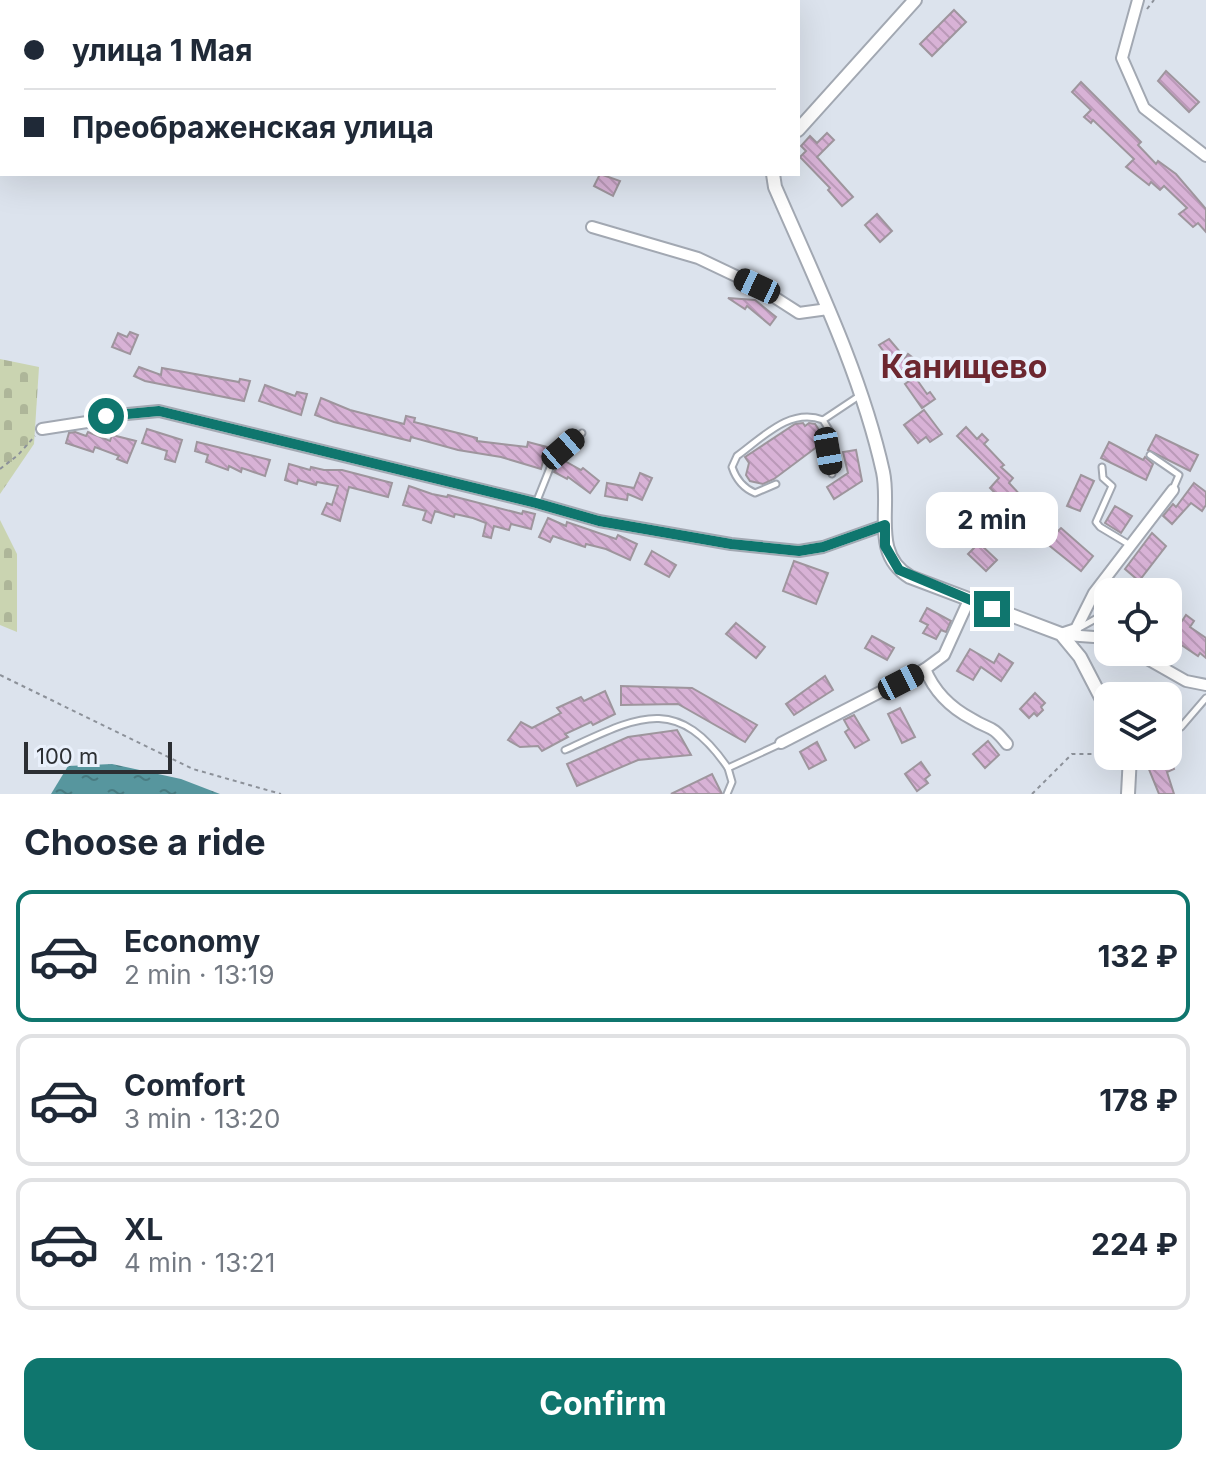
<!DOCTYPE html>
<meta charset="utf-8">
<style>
body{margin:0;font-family:Inter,sans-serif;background:#f6f6f7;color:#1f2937;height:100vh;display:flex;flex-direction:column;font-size:30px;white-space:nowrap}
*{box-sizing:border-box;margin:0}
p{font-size:26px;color:#747a83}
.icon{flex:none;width:44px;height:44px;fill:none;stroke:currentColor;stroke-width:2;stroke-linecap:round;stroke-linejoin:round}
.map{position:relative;height:794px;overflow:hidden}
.panel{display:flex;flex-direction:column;background:#fff;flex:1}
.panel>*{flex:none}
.top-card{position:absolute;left:0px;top:0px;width:800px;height:176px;box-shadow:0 8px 32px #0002;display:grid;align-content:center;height:176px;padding:0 24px;background:#fff}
.buttons{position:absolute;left:1094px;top:578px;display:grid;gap:16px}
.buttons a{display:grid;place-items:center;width:88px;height:88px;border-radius:16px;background:#fff;box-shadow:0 8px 32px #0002;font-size:40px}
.scale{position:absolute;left:24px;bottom:20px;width:148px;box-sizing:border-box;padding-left:8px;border:4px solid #2c2f33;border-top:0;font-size:22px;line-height:28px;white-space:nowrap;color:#2c2f33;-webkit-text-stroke:6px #e9f0fb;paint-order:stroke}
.end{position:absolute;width:36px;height:36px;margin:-18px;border:10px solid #0f766e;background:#fff;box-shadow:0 0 0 4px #fff}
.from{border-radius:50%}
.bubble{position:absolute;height:56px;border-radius:16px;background:#fff;box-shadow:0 8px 32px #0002;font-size:26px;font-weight:700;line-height:56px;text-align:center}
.car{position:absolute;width:24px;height:48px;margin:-24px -12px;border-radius:10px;box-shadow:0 0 6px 2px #0007;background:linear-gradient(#222 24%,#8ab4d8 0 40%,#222 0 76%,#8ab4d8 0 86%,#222 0)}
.top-card b{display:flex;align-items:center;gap:28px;height:76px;font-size:30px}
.top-card b+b{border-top:2px solid #e0e1e3}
.top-card i{width:20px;height:20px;background:#1f2937}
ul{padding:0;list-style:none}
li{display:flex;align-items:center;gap:24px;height:132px;margin:0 16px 12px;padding:0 8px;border:4px solid #e0e1e3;border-radius:16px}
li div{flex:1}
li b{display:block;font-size:30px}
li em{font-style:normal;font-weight:700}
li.active{border-color:#0f766e}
li>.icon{width:72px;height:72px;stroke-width:1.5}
h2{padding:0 24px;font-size:36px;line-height:96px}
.action{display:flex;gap:16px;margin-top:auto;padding:16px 24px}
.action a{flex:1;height:92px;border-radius:16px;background:#0f766e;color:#fff;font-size:32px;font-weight:700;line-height:92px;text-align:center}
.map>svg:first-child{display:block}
</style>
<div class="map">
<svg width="1206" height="794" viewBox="0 0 1206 794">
<defs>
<pattern id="cemetery-stones" width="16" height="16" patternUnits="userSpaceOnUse" patternTransform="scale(2)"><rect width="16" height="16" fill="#cad4b1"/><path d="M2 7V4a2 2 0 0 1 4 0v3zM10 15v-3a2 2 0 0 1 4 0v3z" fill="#aeb699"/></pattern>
<pattern id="water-ripples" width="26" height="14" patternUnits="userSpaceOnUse" patternTransform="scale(2)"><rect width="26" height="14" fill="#57969e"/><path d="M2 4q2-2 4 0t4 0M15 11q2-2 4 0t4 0" fill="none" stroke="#487b81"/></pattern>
<pattern id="building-back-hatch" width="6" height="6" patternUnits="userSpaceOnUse" patternTransform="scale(2)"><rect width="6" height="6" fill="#d8b2d6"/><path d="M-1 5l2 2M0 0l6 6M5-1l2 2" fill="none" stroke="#ba99b8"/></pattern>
</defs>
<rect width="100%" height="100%" fill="#dce3ed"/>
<g fill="url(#cemetery-stones)">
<polygon points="0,359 39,367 34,444 0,494"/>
<polygon points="0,520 17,554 17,632 0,625"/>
</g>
<polygon fill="url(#water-ripples)" points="112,764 181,779 220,794 51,794 68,766"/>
<g fill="url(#building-back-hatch)" stroke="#9e959d" stroke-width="2">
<polygon points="954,10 966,22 932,56 920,44"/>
<polygon points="1166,71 1199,102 1189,112 1158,81"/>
<polygon points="1081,82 1141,142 1138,145 1156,164 1158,161 1176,174 1206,209 1206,232 1198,223 1193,227 1179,214 1187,208 1164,186 1160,190 1151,182 1149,185 1126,167 1134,159 1093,120 1091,123 1084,117 1091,110 1072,92"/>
<polygon points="827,133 834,140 817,157 853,197 842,206 828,190 830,188 800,157 806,151 801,146 810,136 817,143"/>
<polygon points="600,174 620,181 613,196 594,186"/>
<polygon points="877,214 892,231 880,242 865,225"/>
<polygon points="728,298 755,300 776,317 770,325 747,306 745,309"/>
<polygon points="130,332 138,335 130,354 112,347 118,333 127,337"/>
<polygon points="889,339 905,358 908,354 921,364 910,377 893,364 879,345"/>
<polygon points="139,367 161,375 162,368 239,382 240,379 250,381 244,401 145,381 134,376"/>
<polygon points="915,377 927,394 930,392 935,399 922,408 905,384"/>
<polygon points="265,385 295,396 297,392 307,394 301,415 259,401"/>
<polygon points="321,398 350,410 404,424 406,416 415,418 414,422 462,434 477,438 477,441 527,447 528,442 547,447 541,469 501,457 458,450 411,437 410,441 334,422 315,415"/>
<polygon points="924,410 942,434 930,442 926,437 918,443 904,425"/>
<polygon points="803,423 805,426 809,423 815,424 823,436 815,441 818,446 774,479 763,484 750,481 746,475 749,463 745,457 795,424"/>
<polygon points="966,427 977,439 982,434 988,440 984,444 1004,465 1001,467 1013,478 1009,483 1040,516 1029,527 990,488 999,478 957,436"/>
<polygon points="147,429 182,440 175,462 165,459 167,451 142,443"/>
<polygon points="75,432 86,436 88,432 110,441 112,435 136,441 127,463 117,459 119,456 95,447 93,452 66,443 69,433"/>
<polygon points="1156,435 1198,455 1190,471 1148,450"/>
<polygon points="197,442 270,460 265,476 242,468 241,472 229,466 228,470 206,462 208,455 195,451"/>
<polygon points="1109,442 1143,460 1145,457 1153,464 1146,480 1101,458"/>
<polygon points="856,450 862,481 834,499 827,487 848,473 843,452"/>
<polygon points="563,460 581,470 583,468 599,481 590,493 568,477 567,479 554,472"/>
<polygon points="289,464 310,470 311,467 324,470 342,470 392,483 388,497 349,487 340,521 322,514 327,503 332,505 338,486 317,482 316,485 298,480 297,484 285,480"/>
<polygon points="640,473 652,478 642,500 628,494 627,500 605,496 607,483 634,488"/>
<polygon points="1081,475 1094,481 1080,511 1067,506"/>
<polygon points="1194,483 1206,492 1206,505 1202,511 1191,503 1172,524 1163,516 1173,504 1176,507"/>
<polygon points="409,486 432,494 447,497 448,495 522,514 523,511 535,514 531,529 511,524 509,530 494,526 491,538 483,536 486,523 473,518 455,514 454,517 435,511 431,523 423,520 426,511 403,505"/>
<polygon points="1115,506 1132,516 1121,533 1105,523"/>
<polygon points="948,513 964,530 951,542 935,525"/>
<polygon points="548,518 566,526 567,522 616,539 618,535 637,544 630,560 606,549 586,544 585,547 553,536 550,542 539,537"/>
<polygon points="1061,528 1093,556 1081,571 1046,543"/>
<polygon points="1152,533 1166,546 1139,581 1125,569"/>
<polygon points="979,543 997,560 986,571 968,554"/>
<polygon points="652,551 676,565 669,577 645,564"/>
<polygon points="794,561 828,573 816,604 783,591"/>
<polygon points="927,608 951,621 946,632 941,630 936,639 923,633 928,625 920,621"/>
<polygon points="1168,612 1182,621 1186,615 1194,621 1190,627 1206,638 1206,658 1200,653 1198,656 1168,636"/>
<polygon points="736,623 765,647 756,658 726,634"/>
<polygon points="872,636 894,648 887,660 865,648"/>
<polygon points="970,649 994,663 999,654 1013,663 1001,681 981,667 973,680 957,671"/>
<polygon points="825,676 833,690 794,715 786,704"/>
<polygon points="621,686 692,688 757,725 745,742 678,704 621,705"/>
<polygon points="605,691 615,714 593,725 591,722 565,734 568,737 542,751 538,746 520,747 508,740 521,722 532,728 561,713 557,708 581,697 584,701"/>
<polygon points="1035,693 1045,703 1041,707 1043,710 1037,716 1034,713 1029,718 1020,709"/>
<polygon points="900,708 915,737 902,743 888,714"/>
<polygon points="854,715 869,740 855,748 845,732 849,729 844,720"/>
<polygon points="677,730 691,755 638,760 577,786 567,764 628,737"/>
<polygon points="988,741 999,755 985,768 973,754"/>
<polygon points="817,742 826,760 809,769 800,752"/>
<polygon points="1160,756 1169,756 1174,769 1167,772 1174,794 1159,794 1146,762"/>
<polygon points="921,762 930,775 925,779 928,783 917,791 905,774"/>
<polygon points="712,774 722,794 671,794"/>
</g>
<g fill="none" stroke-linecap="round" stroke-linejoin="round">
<g stroke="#a2a8b2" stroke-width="9">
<g id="service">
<polyline points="823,420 831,433 828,451 832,474"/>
<polyline points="1150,455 1179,475 1173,489"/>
<polyline points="1102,467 1103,478 1112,486 1096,522 1100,527 1130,545"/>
<path d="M776 484 755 493C743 488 736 479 732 467L737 456C762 438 790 407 823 420L859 396"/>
<polyline points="536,503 552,463 582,433"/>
<polyline points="1081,627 1108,612"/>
<polyline points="1168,734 1181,727 1206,698"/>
<path d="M565 750C636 718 676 692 728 768L780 744"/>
<polyline points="727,794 732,782 728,768"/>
</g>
</g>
<g stroke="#a2a8b2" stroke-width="14">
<g id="minor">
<polyline points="567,0 569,2"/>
<polyline points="727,0 728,2"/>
<polyline points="1138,0 1122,58 1144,108 1206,156"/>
<polyline points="0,80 0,128"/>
<polyline points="592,227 698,258 757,286 799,313 828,309"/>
<polyline points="42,429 87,422 106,416 159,411 536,503 599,521 731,544 799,551 823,547 885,525"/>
<polyline points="1061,634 1076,629 1094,593 1173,490"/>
<polyline points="1066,635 1108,638"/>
<polyline points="1135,652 1186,681 1206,685"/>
<path d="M925 669C934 691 951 708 972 719 991 731 990 723 1007 744"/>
<polyline points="781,743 925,669 944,655 969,600"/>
</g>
</g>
<g stroke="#a2a8b2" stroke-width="16">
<g id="tertiary">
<polyline points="798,130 915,0"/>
<path d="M773 174 775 187C815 279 861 373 883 472 891 509 871 554 910 577L1061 634 1080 657 1108 711"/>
<polyline points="1128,794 1130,756"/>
</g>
</g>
<g stroke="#8c9199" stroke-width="2" stroke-dasharray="4 4" stroke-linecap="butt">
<polyline points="1147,9 1154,0"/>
<polyline points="0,469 18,455 35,436"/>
<polyline points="0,675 193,769 281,794"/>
<polyline points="1032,794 1072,754 1108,754"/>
</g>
<use href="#service" stroke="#fff" stroke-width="5"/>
<use href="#minor" stroke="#fff" stroke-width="10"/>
<use href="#tertiary" stroke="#fff" stroke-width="12"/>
</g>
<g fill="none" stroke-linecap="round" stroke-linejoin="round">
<polyline stroke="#0f766e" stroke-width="10" points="106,416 159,411 536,503 599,521 731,544 799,551 823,547 885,525 885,546 899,570 992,609"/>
</g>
<g text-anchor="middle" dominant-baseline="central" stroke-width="7" stroke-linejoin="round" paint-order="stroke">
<g font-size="32" font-weight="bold" fill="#6d2730" stroke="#e9f0fb">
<text x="964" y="366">Канищево</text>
</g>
</g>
</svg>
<div class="buttons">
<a><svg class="icon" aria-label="locate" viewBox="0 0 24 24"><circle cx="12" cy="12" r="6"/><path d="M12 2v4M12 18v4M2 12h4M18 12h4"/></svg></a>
<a><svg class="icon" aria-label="layers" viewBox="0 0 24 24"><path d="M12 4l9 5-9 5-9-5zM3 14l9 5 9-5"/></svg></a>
</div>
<div class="scale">100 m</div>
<i class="end from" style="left:106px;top:416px"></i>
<i class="end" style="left:992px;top:609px"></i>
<div class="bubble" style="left:926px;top:492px;width:132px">2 min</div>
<i class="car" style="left:757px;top:286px;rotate:295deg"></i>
<i class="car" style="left:563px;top:449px;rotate:49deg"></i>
<i class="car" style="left:828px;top:451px;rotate:170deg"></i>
<i class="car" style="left:901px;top:682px;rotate:63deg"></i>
<div class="top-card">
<b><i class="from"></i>улица 1 Мая</b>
<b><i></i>Преображенская улица</b>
</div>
</div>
<section class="panel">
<h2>Choose a ride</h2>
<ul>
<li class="active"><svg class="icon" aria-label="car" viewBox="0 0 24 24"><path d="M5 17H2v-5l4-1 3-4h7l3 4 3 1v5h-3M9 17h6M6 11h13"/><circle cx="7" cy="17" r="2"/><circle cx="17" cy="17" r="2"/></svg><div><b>Economy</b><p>2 min · 13:19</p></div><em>132 ₽</em></li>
<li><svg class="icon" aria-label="car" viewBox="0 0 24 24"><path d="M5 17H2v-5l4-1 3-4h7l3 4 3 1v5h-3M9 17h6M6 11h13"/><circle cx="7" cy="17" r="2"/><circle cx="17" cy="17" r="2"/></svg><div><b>Comfort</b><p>3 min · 13:20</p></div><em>178 ₽</em></li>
<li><svg class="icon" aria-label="car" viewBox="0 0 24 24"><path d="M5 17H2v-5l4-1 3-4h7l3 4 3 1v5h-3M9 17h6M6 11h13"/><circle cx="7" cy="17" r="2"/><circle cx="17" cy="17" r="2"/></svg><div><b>XL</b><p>4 min · 13:21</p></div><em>224 ₽</em></li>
</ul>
<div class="action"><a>Confirm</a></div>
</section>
